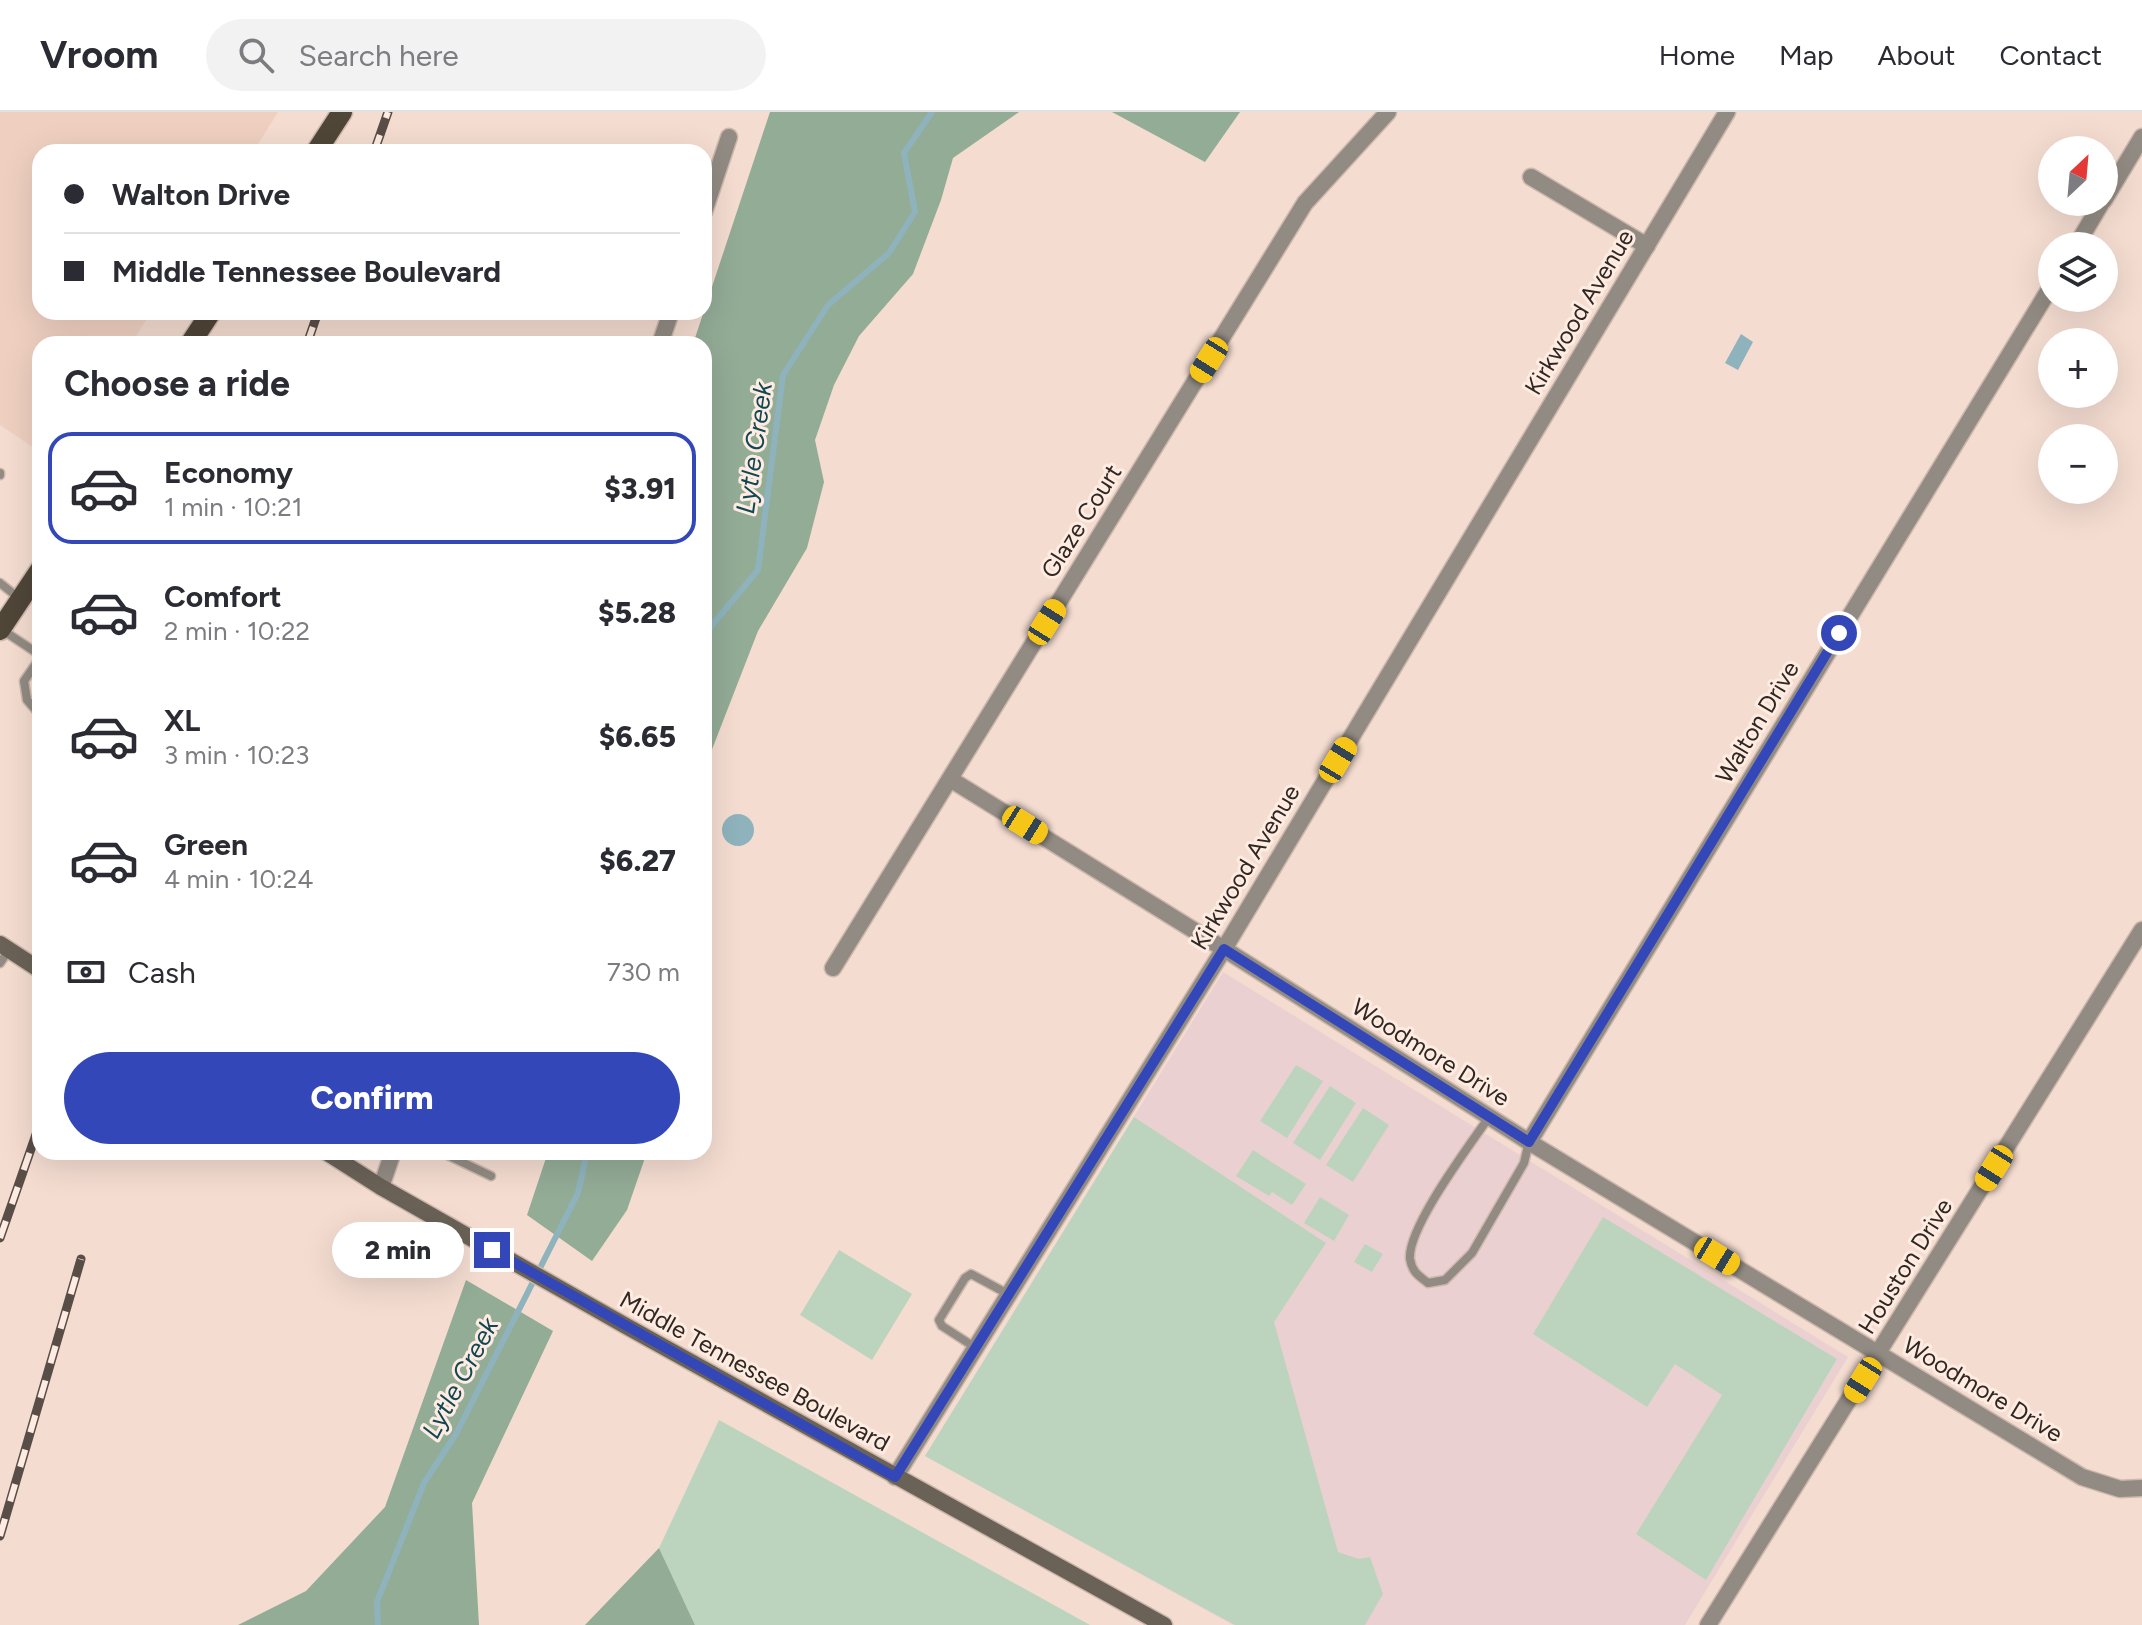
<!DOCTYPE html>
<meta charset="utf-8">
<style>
body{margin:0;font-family:Figtree,sans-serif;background:#f2f2f3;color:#2b2b33;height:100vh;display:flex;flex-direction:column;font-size:30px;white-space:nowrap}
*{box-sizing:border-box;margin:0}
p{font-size:26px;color:#7c7c81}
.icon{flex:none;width:44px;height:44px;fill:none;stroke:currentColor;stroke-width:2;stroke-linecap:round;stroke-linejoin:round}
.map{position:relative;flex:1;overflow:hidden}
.details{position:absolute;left:32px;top:224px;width:680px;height:824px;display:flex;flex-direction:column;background:#fff;border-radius:24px;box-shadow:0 8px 32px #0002}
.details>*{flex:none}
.hud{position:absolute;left:32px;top:32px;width:680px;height:176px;border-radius:24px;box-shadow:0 8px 32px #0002;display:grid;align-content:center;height:176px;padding:0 32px;background:#fff}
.needle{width:52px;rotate:26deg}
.fabs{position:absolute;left:2038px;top:24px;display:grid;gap:16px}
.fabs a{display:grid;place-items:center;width:80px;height:80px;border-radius:50%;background:#fff;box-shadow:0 8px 32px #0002;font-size:40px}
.end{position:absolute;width:36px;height:36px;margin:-18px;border:10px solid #3347b9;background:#fff;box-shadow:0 0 0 4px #fff}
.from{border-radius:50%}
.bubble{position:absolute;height:56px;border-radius:28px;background:#fff;box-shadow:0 8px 32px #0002;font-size:26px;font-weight:800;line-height:56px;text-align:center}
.car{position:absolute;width:24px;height:48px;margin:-24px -12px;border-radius:10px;box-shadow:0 0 6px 2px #0007;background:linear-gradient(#f5c518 24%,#345 0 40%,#f5c518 0 76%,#345 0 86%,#f5c518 0)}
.hud b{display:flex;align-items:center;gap:28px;height:76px;font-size:30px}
.hud b+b{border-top:2px solid #e1e1e2}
.hud i{width:20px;height:20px;background:#2b2b33}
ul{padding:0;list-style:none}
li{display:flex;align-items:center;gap:24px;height:112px;margin:0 16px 12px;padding:0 16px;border:4px solid transparent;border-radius:24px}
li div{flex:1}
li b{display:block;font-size:30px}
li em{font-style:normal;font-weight:800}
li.active{border-color:#3347b9}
li>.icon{width:72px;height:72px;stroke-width:1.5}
h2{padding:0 32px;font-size:36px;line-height:96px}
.pay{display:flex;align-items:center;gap:20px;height:88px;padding:0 32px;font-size:30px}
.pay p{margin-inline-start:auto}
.primary-button{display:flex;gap:16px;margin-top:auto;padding:16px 32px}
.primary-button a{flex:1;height:92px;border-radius:48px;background:#3347b9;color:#fff;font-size:32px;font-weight:800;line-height:92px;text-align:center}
header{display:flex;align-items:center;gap:48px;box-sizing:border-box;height:112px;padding:0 40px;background:#fff;border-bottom:2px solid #e1e1e2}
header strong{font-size:38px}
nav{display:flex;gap:44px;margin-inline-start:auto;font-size:28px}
.search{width:560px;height:72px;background:#f2f2f3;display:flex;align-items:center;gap:20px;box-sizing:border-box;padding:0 28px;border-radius:44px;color:#7c7c81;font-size:30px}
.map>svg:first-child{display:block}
</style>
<header>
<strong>Vroom</strong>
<div class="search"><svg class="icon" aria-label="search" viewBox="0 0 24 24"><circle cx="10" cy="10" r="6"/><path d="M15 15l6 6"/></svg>Search here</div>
<nav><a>Home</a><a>Map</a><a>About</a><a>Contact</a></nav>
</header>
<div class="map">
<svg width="2142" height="1513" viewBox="0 0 2142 1513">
<rect width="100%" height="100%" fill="#f4dcd0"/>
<polygon fill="#efd0c0" points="0,0 278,0 253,40 40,40 40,200 151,200 131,232 40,232 40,340 0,313"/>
<polygon fill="#ebd0d1" points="1223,860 1848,1245 1685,1513 1233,1513 925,1344"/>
<g fill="#bcd4be">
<polygon points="1296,953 1323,969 1287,1026 1260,1009"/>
<polygon points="1330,974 1356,991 1320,1048 1293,1031"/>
<polygon points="1363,996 1389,1013 1353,1070 1326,1053"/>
<polygon points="1134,1005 1326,1131 1274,1210 1338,1440 1359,1447 1370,1445 1383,1482 1365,1513 1235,1513 925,1344"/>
<polygon points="1253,1038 1306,1072 1292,1093 1272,1080 1269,1084 1236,1064"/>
<polygon points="1320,1085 1349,1103 1334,1129 1304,1111"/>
<polygon points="1603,1105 1837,1247 1706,1468 1636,1422 1722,1283 1675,1252 1647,1295 1533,1222"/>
<polygon points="1365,1132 1383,1142 1372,1160 1354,1150"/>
<polygon points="839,1138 912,1182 872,1248 800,1203"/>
<polygon points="719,1308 1090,1513 695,1513 659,1436"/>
</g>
<g fill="#93ac96">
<polygon points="770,0 1019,0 953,46 941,88 913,162 859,224 834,273 815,328 824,370 807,436 758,519 704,658 704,232 693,232"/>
<polygon points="1112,0 1240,0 1205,50"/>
<polygon points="548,1040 647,1040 627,1098 592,1149 527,1103"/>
<polygon points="466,1168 553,1219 472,1391 479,1513 238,1513 306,1479 385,1395"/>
<polygon points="659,1436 695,1513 585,1513"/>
</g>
<g fill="#8eb3bd">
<polygon points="1741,222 1753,230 1738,258 1725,251"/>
<circle cx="738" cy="718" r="16"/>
</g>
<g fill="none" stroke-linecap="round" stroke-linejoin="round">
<g stroke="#8eb3bd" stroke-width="6">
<polyline points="704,523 758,458 783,263 828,193 889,141 915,100 904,41 932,0"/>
<polyline points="378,1513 377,1490 424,1371 456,1322 578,1081 587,1040"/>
</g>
<g stroke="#cdb8ad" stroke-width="11">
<g id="lane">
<polyline points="0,361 0,363"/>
<polyline points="0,471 20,487"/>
<polyline points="1,517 40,543"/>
<polyline points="40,546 24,569 27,588 40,603"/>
<polyline points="0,851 9,838"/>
<path d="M1489 1005C1470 1033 1407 1116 1410 1147 1412 1160 1419 1164 1428 1171L1445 1168 1472 1141 1524 1051 1529 1030"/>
<polyline points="441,1040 491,1064"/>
<polyline points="976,1236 942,1214 939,1208 965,1166 971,1162 1008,1182"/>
</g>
</g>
<g stroke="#cdb8ad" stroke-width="19">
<g id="street">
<polyline points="1531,65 1647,134"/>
<polyline points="2104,88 2142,25"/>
<polyline points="704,100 729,25"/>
<polyline points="2076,134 2102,90"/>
<polyline points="660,232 671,200"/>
<polyline points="950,667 1224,837 1529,1030 2082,1365 2120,1377 2142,1376"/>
<polyline points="833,856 1305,91 1388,0"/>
<polyline points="1529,1030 2052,173"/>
<polyline points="381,1075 393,1040"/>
<polyline points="895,1365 1224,837 1727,0"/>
<polyline points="1708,1513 2142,818"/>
</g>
</g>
<g stroke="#cdb8ad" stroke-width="19">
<g id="secondary">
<polyline points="0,832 40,858"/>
<polyline points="326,1040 381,1075 626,1214 1164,1513"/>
</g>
</g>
<g stroke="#cdb8ad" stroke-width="23">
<g id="primary">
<polyline points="316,40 342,0"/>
<polyline points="190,232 211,200"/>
<polyline points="0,518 40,458"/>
</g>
</g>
<use href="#lane" stroke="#918b83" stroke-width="8"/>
<use href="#street" stroke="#918b83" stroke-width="16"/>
<use href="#secondary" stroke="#6a6257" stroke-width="16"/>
<use href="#primary" stroke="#4f4638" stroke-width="20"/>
<g stroke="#594e47" stroke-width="9">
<g id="rail">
<polyline points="374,40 388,0"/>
<polyline points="307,232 318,200"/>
<polyline points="0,1126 40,1011"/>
<polyline points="0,1424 81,1147"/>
</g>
</g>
<use href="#rail" stroke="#feebe1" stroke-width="6" stroke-dasharray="18" stroke-linecap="butt"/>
</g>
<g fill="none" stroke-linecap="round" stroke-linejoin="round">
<polyline stroke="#3347b9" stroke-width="10" points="492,1138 895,1365 1224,837 1529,1030 1839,521"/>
</g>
<g text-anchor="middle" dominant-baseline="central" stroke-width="6" stroke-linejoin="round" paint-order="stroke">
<g font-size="24" fill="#2f2722" stroke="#feebe1">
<text transform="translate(1579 200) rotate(-59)">Kirkwood Avenue</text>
<text transform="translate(1081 409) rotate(-58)">Glaze Court</text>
<text transform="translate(1757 610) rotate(-59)">Walton Drive</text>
<text transform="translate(1245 755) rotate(-59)">Kirkwood Avenue</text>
<text transform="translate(1431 940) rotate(32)">Woodmore Drive</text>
<text transform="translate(1905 1154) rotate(-58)">Houston Drive</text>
<text transform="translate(755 1259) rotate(29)">Middle Tennessee Boulevard</text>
<text transform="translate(1983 1277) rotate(31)">Woodmore Drive</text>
</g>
<g font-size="26" font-style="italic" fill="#104753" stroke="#feebe1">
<text transform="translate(754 336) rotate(-82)">Lytle Creek</text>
<text transform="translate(460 1266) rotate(-62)">Lytle Creek</text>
</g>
</g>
</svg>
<div class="fabs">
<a><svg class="needle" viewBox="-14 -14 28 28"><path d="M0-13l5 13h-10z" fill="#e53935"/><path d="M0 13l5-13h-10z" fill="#7c7c81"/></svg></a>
<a><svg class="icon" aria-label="layers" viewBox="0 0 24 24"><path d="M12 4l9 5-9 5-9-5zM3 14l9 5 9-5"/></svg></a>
<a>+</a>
<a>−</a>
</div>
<i class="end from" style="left:1839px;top:521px"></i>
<i class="end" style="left:492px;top:1138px"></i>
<div class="bubble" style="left:332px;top:1110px;width:132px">2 min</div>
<i class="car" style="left:1209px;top:248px;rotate:212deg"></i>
<i class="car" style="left:1047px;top:510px;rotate:32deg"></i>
<i class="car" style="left:1338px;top:648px;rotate:31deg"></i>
<i class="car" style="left:1025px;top:713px;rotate:122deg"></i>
<i class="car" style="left:1994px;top:1056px;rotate:212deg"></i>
<i class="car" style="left:1717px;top:1144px;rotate:121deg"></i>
<i class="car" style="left:1863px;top:1268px;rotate:212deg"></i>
<div class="hud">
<b><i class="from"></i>Walton Drive</b>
<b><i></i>Middle Tennessee Boulevard</b>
</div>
<section class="details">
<h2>Choose a ride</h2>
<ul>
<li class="active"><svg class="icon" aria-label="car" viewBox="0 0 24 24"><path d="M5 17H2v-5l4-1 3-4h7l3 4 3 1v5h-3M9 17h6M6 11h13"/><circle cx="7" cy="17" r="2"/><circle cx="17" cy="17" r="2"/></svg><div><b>Economy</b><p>1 min · 10:21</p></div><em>$3.91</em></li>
<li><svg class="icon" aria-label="car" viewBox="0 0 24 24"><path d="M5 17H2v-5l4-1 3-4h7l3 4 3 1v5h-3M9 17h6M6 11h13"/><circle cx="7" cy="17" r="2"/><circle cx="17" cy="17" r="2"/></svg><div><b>Comfort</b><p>2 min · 10:22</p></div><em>$5.28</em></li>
<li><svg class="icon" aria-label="car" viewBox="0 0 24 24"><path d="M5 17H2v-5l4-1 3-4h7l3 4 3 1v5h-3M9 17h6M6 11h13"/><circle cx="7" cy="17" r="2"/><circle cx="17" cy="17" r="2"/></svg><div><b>XL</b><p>3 min · 10:23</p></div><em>$6.65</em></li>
<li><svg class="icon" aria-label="car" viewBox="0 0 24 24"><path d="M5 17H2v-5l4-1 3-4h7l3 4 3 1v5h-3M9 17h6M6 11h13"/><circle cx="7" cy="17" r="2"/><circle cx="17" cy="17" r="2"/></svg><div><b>Green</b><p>4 min · 10:24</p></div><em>$6.27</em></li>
</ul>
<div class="pay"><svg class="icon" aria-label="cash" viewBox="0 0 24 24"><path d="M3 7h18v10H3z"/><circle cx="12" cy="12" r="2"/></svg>Cash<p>730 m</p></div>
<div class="primary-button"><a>Confirm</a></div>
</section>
</div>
